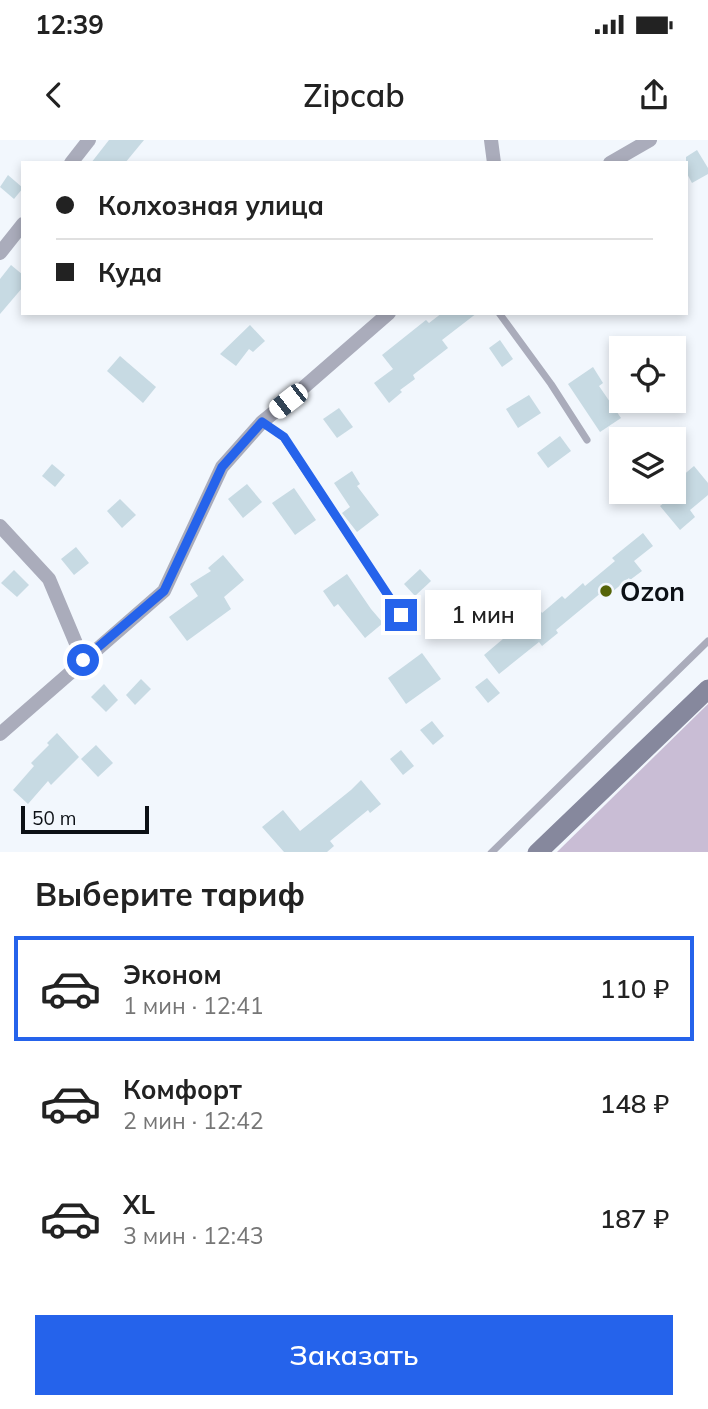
<!DOCTYPE html>
<html lang="ru">
<meta charset="utf-8">
<style>
body{margin:0;font-family:Mulish,sans-serif;background:#f6f6f6;color:#222;height:100vh;display:flex;flex-direction:column;font-size:26px;white-space:nowrap}
*{box-sizing:border-box;margin:0}
p{font-size:23px;color:#767676}
.icon{flex:none;width:38px;height:38px;fill:none;stroke:currentColor;stroke-width:2;stroke-linecap:round;stroke-linejoin:round}
.map{position:relative;height:712px;overflow:hidden}
.side{display:flex;flex-direction:column;background:#fff;flex:1}
.side>*{flex:none}
.guide{position:absolute;left:21px;top:21px;width:667px;height:154px;border-radius:0px;box-shadow:0 4px 10px #0003;display:grid;align-content:center;height:154px;padding:0 35px;background:#fff}
.tools{position:absolute;left:609px;top:196px;display:grid;gap:14px}
.tools a{display:grid;place-items:center;width:77px;height:77px;border-radius:0px;background:#fff;box-shadow:0 4px 10px #0003;font-size:35px}
.scale{position:absolute;left:21px;bottom:18px;width:128px;box-sizing:border-box;padding-left:7px;border:4px solid #0c1015;border-top:0;font-size:19px;line-height:24px;white-space:nowrap;color:#0c1015;-webkit-text-stroke:5px #f2f7fd;paint-order:stroke}
.end{position:absolute;width:32px;height:32px;margin:-16px;border:9px solid #2563eb;background:#fff;box-shadow:0 0 0 4px #fff}
.from{border-radius:50%}
.bubble{position:absolute;height:49px;border-radius:0px;background:#fff;box-shadow:0 4px 10px #0003;font-size:23px;font-weight:600;line-height:49px;text-align:center}
.car{position:absolute;width:21px;height:42px;margin:-21px -10px;border-radius:9px;box-shadow:0 0 5px 2px #0007;background:linear-gradient(#fff 24%,#345 0 40%,#fff 0 76%,#345 0 86%,#fff 0)}
.guide b{display:flex;align-items:center;gap:24px;height:66px;font-size:26px}
.guide b+b{border-top:2px solid #e0e0e0}
.guide i{width:18px;height:18px;background:#222}
ul{padding:0;list-style:none}
li{display:flex;align-items:center;gap:21px;height:105px;margin:0 14px 10px;padding:0 21px;border:4px solid transparent;border-radius:0px}
li div{flex:1}
li b{display:block;font-size:26px}
li em{font-style:normal;font-weight:600}
li.on{border-color:#2563eb}
li>.icon{width:63px;height:63px;stroke-width:1.5}
h2{padding:0 35px;font-size:32px;line-height:84px}
.cta{display:flex;gap:14px;margin-top:auto;padding:14px 35px}
.cta a{flex:1;height:80px;border-radius:0px;background:#2563eb;color:#fff;font-size:28px;font-weight:600;line-height:80px;text-align:center}
.status{display:flex;justify-content:space-between;align-items:center;height:49px;padding:0 35px;background:#fff;direction:ltr}
.status svg{height:19px;fill:currentColor}
header{display:flex;justify-content:space-between;align-items:center;height:91px;padding:0 35px;background:#fff;font-size:32px;font-weight:600}
.map>svg:first-child{display:block}
</style>
<div class="status"><b>12:39</b><svg viewBox="0 0 49 12"><path d="M0 12V9h3v3zM5 12V6h3v6zM10 12V3h3v9zM15 12V0h3v12zM26 1h20v11H26zM47 4h2v5h-2z"/></svg></div>
<header><svg class="icon" aria-label="back" viewBox="0 0 24 24"><path d="M15 5l-7 7 7 7"/></svg>Zipcab<svg class="icon" aria-label="share" viewBox="0 0 24 24"><path d="M12 15V3M7 8l5-5 5 5M5 13v7h14v-7"/></svg></header>
<div class="map">
<svg width="708" height="713" viewBox="0 0 708 713">
<rect width="100%" height="100%" fill="#f2f7fd"/>
<polygon fill="#c9bdd5" points="708,564 708,712 557,712"/>
<g fill="#c7dae3">
<polygon points="109,0 144,0 125,23 91,23"/>
<polygon points="697,10 708,28 708,34 692,43 686,32 686,17"/>
<polygon points="8,35 23,48 14,59 0,47"/>
<polygon points="11,125 23,135 23,147 0,174 0,139"/>
<polygon points="442,173 477,173 442,200 448,208 413,235 415,239 400,250 402,252 389,263 374,243 393,229 382,215 426,180 429,183"/>
<polygon points="250,185 265,201 253,212 249,209 236,226 220,214"/>
<polygon points="500,200 513,219 502,227 489,208"/>
<polygon points="120,216 156,247 143,263 107,231"/>
<polygon points="593,227 603,243 599,246 621,278 600,292 568,244"/>
<polygon points="529,255 541,273 518,288 506,269"/>
<polygon points="339,268 353,287 337,298 323,279"/>
<polygon points="560,296 571,311 548,328 537,313"/>
<polygon points="52,324 65,335 55,347 42,336"/>
<polygon points="694,326 708,343 708,355 690,370 695,377 680,390 660,366 674,355 674,343"/>
<polygon points="352,331 360,344 357,346 379,375 357,392 342,373 350,367 334,343"/>
<polygon points="247,344 262,362 243,378 228,359"/>
<polygon points="294,348 316,380 295,395 272,363"/>
<polygon points="120,359 136,375 122,388 107,371"/>
<polygon points="643,393 653,406 634,421 642,431 630,440 629,438 606,457 602,452 556,490 558,493 542,506 539,502 499,534 484,515 523,482 521,480 537,466 542,473 562,456 565,459 583,443 585,446 615,421 612,418"/>
<polygon points="76,407 89,423 74,435 61,419"/>
<polygon points="223,415 244,440 224,457 231,469 187,501 169,477 198,456 190,444 211,431 208,428"/>
<polygon points="420,429 431,441 415,456 404,444"/>
<polygon points="14,430 29,445 17,457 1,443"/>
<polygon points="347,434 371,469 383,483 365,498 338,464 334,467 323,451"/>
<polygon points="422,513 441,539 406,564 388,538"/>
<polygon points="487,538 500,553 488,563 475,547"/>
<polygon points="141,539 151,549 135,565 126,555"/>
<polygon points="104,544 118,560 106,572 91,557"/>
<polygon points="432,581 444,596 433,605 420,590"/>
<polygon points="57,593 79,617 51,645 48,641 28,664 13,650 34,626 31,623 49,605 47,603"/>
<polygon points="96,605 113,623 98,637 81,619"/>
<polygon points="401,610 414,626 403,635 390,619"/>
<polygon points="361,640 381,664 370,673 368,670 330,701 334,706 327,712 284,712 262,687 283,670 300,691 351,650"/>
</g>
<g fill="none" stroke-linecap="round" stroke-linejoin="round">
<g stroke="#aaacbb" stroke-width="7">
<polyline points="499,173 551,244 587,300"/>
<polyline points="262,282 283,297 401,475"/>
<polyline points="491,713 708,501"/>
</g>
<g stroke="#aaacbb" stroke-width="14">
<polyline points="491,0 494,23"/>
<polyline points="71,23 89,0"/>
<polyline points="610,23 650,0"/>
<polyline points="0,113 23,84"/>
<polyline points="0,386 49,439 83,520"/>
<polyline points="0,594 164,451 222,327 262,282 288,261 389,173"/>
</g>
<polyline stroke="#86889d" stroke-width="19" points="537,713 708,549"/>
</g>
<g fill="none" stroke-linecap="round" stroke-linejoin="round">
<polyline stroke="#2563eb" stroke-width="9" points="83,520 164,451 222,327 262,282 284,297 401,475"/>
</g>
<circle fill="#556409" stroke="#f2f7fd" stroke-width="2.5" cx="606" cy="451" r="7"/>
<g text-anchor="middle" dominant-baseline="central" stroke-width="6" stroke-linejoin="round" paint-order="stroke">
<g font-size="26" font-weight="bold" fill="#0c1015" stroke="#f2f7fd" text-anchor="start">
<text x="620" y="451">Ozon</text>
</g>
</g>
</svg>
<div class="tools">
<a><svg class="icon" aria-label="locate" viewBox="0 0 24 24"><circle cx="12" cy="12" r="6"/><path d="M12 2v4M12 18v4M2 12h4M18 12h4"/></svg></a>
<a><svg class="icon" aria-label="layers" viewBox="0 0 24 24"><path d="M12 4l9 5-9 5-9-5zM3 14l9 5 9-5"/></svg></a>
</div>
<div class="scale">50 m</div>
<i class="end from" style="left:83px;top:520px"></i>
<i class="end" style="left:401px;top:475px"></i>
<div class="bubble" style="left:425px;top:450px;width:116px">1 мин</div>
<i class="car" style="left:288px;top:261px;rotate:232deg"></i>
<div class="guide">
<b><i class="from"></i>Колхозная улица</b>
<b><i></i>Куда</b>
</div>
</div>
<section class="side">
<h2>Выберите тариф</h2>
<ul>
<li class="on"><svg class="icon" aria-label="car" viewBox="0 0 24 24"><path d="M5 17H2v-5l4-1 3-4h7l3 4 3 1v5h-3M9 17h6M6 11h13"/><circle cx="7" cy="17" r="2"/><circle cx="17" cy="17" r="2"/></svg><div><b>Эконом</b><p>1 мин · 12:41</p></div><em>110 ₽</em></li>
<li><svg class="icon" aria-label="car" viewBox="0 0 24 24"><path d="M5 17H2v-5l4-1 3-4h7l3 4 3 1v5h-3M9 17h6M6 11h13"/><circle cx="7" cy="17" r="2"/><circle cx="17" cy="17" r="2"/></svg><div><b>Комфорт</b><p>2 мин · 12:42</p></div><em>148 ₽</em></li>
<li><svg class="icon" aria-label="car" viewBox="0 0 24 24"><path d="M5 17H2v-5l4-1 3-4h7l3 4 3 1v5h-3M9 17h6M6 11h13"/><circle cx="7" cy="17" r="2"/><circle cx="17" cy="17" r="2"/></svg><div><b>XL</b><p>3 мин · 12:43</p></div><em>187 ₽</em></li>
</ul>
<div class="cta"><a>Заказать</a></div>
</section>
